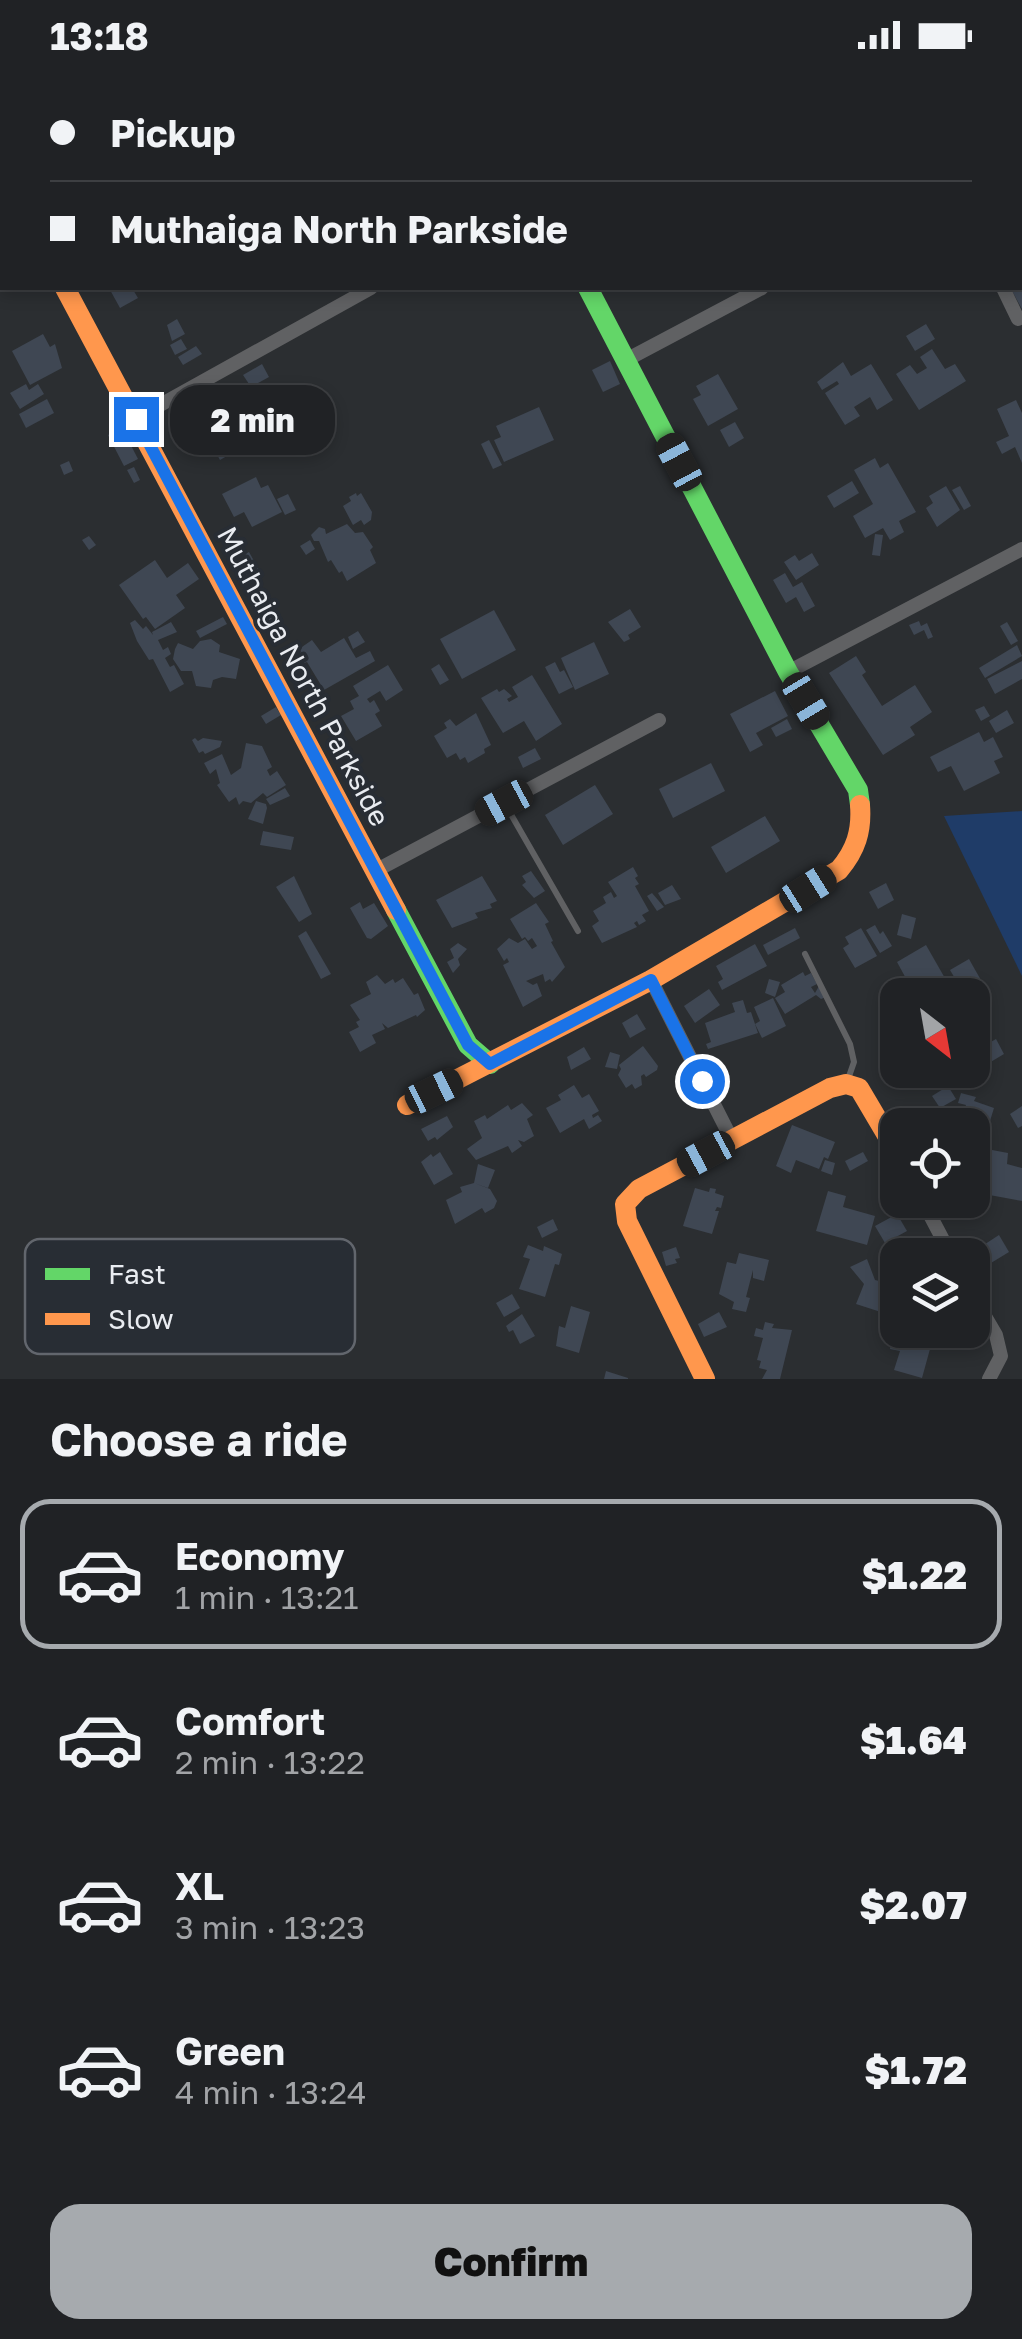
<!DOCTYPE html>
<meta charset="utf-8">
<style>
body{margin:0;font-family:"Golos Text",sans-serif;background:#2d2f32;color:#f1f3f6;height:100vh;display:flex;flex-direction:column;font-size:38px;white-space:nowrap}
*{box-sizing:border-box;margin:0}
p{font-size:32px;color:#a2a4a7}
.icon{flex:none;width:55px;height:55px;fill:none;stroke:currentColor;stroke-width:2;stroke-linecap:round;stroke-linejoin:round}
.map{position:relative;height:1309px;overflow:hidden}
.details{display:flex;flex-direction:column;background:#202225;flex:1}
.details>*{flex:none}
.banner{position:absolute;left:0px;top:0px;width:1022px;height:220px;box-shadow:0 5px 15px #0003,0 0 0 2px #3d3f42;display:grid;align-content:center;height:220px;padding:0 50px;background:#202225}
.needle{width:65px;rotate:149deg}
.buttons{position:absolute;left:880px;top:908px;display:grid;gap:20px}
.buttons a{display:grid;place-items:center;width:110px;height:110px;border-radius:20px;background:#202225;box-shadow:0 5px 15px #0003,0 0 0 2px #3d3f42;font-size:50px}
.end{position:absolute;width:45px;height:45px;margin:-22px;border:12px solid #1a73e8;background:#fff;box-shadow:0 0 0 5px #fff}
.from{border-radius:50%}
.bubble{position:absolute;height:70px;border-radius:30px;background:#202225;box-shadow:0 5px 15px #0003,0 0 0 2px #3d3f42;font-size:32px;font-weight:800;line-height:70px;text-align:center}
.car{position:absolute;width:30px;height:60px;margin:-30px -15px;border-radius:12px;box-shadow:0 0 8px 2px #0007;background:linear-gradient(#222 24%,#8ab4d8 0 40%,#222 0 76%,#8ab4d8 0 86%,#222 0)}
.banner b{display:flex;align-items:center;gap:35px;height:95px;font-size:38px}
.banner b+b{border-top:2px solid #3d3f42}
.banner i{width:25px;height:25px;background:#f1f3f6}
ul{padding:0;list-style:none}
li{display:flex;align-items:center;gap:30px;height:150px;margin:0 20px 15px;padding:0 30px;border:5px solid transparent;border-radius:30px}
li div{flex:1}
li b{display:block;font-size:38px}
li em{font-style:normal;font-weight:800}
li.active{border-color:#a6aaae}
li>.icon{width:90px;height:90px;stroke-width:1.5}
h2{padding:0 50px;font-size:45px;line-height:120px}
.button{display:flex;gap:20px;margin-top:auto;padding:20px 50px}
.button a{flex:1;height:115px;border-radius:30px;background:#a6aaae;color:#111;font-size:40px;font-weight:800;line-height:115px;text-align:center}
.status{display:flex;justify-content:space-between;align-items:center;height:70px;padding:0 50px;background:#202225;direction:ltr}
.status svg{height:28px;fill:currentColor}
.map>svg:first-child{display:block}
</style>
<div class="status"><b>13:18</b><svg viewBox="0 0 49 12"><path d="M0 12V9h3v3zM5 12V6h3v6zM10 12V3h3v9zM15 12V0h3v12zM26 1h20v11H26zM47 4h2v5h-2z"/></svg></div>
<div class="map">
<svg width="1022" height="1309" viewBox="0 0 1022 1309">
<rect width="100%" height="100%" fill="#2b2e31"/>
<polygon fill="#1f3c68" points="1022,741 1022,906 944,746"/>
<g fill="#3f4753">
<polygon points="98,218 132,218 138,228 120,238 109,218 101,222"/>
<polygon points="1022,218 1022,239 1012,221"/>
<polygon points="177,249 185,264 172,271 167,255"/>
<polygon points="926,254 935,269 915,281 906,266"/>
<polygon points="43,264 50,277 55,274 62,298 30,315 12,281"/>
<polygon points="181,269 187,279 175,285 170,275"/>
<polygon points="196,276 202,284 183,295 178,287"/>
<polygon points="932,279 945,299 955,294 966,311 919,340 896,304 910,295 917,304 927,298 920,287"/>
<polygon points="610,291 620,314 603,322 592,300"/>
<polygon points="843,292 851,306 871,294 893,330 877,340 870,327 854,337 860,346 845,355 825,323 839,314 837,311 822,320 817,312"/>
<polygon points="262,294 269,307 251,317 243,305"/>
<polygon points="718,304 738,339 708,356 693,329 701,325 696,316"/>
<polygon points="26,314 29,320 38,314 44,324 20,339 10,323"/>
<polygon points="47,329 54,343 26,358 19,344"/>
<polygon points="1016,330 1022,343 1022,393 1015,377 1002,384 996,372 1009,366 997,339"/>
<polygon points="312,333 321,350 306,359 299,347 308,342 304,337"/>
<polygon points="539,337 554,370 504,392 494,370 501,367 496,356"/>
<polygon points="245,339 260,367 220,390 210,372 203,377 193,359 210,349 214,357"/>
<polygon points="290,345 295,353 276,367 270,360"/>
<polygon points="735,352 744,368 729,377 720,360"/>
<polygon points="122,358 138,389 124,396 108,365"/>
<polygon points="489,370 502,395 493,399 481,374"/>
<polygon points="875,388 880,398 888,393 916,442 899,451 904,462 890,470 883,458 865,468 853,446 873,434 854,400"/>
<polygon points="69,391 73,401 64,405 60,395"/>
<polygon points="134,397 140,410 134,413 127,400"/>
<polygon points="256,407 261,418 268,415 282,442 252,457 244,442 234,447 222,424"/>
<polygon points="852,411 859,423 834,438 827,426"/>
<polygon points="946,416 960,440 937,457 926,438 933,433 929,426"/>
<polygon points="960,416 971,436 964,440 952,420"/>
<polygon points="356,423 357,426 361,423 372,442 371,450 364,455 361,450 353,455 343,436 351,431 349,427"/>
<polygon points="288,424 296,440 285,445 277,429"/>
<polygon points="347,454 355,463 363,462 373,477 370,480 376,493 347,511 342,501 339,503 331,490 328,492 319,471 314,471 311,465 319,457 325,459 326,464"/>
<polygon points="875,464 883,465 880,486 872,485"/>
<polygon points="89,466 96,475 89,480 82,470"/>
<polygon points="310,470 315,479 306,485 300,476"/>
<polygon points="249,482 259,500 244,508 240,500 244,498 238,488"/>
<polygon points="812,483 819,495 796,510 784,492 795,485 799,491"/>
<polygon points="155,490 167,508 188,493 199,509 176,525 185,538 155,559 146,547 143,549 119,515"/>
<polygon points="785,503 793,517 802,512 815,536 804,542 796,527 786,533 773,510"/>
<polygon points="269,535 280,553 273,559 261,539"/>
<polygon points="630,539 641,557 628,565 630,569 624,572 608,552"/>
<polygon points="494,540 516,580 462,609 440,569"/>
<polygon points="223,547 227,554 200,568 196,561"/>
<polygon points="135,550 143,559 146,556 153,565 152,562 171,552 177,562 158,570 163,580 168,577 171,584 165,588 170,597 174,595 184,614 170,622 153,589 149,590 137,571 130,553"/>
<polygon points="919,551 921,556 927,553 933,567 928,569 924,560 914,565 909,555"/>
<polygon points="1007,552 1018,571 1011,575 1000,556"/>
<polygon points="358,561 365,572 353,579 348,567"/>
<polygon points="344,568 356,588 370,581 375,591 324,620 307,592 304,593 298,584 301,582 299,579 312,570 321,582"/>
<polygon points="211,569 220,575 219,582 240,589 236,609 222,607 213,610 211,618 196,616 192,601 181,601 173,589 175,579 178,573 193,579 200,571"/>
<polygon points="594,572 609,604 575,620 561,588"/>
<polygon points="1017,575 1022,586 985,608 979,598"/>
<polygon points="856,586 866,602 862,605 882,636 915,615 932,642 910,657 915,665 883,685 829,603"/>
<polygon points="1022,591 1022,609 995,624 987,609"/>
<polygon points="555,592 560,602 564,600 573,617 559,624 545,597"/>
<polygon points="439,594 449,610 440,615 431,599"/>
<polygon points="388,595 403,620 386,631 380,621 367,629 370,633 374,630 380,641 375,644 382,656 356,671 341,646 354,639 350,631 359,626 353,616"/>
<polygon points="532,605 562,654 536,671 524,651 503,663 481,628 497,619 499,622 504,619 512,626 507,629 509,632 518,627 512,617"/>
<polygon points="775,621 788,646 756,663 763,675 750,682 730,644"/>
<polygon points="984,636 990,646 981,651 975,640"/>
<polygon points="276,637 281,645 266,654 261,646"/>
<polygon points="1007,640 1014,653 996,663 989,651"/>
<polygon points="476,643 491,675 484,679 485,683 468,693 465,687 460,690 456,683 447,688 434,666 447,658 444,653 450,649 456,656"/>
<polygon points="787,649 792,659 776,667 771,658"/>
<polygon points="979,662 984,672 993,667 1003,687 994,691 1000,703 964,721 951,696 938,702 930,687"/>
<polygon points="195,668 198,671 203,668 222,671 220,677 205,684 203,681 199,683 192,670"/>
<polygon points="246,673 262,676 272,697 267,700 270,706 277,701 286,715 267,727 263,723 251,733 243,731 239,735 236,727 229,732 217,715 220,713 216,699 210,704 204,693 222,684 231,705 241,698"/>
<polygon points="535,678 541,689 523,698 518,687"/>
<polygon points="711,693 725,721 673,748 659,719"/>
<polygon points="595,715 613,744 563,775 545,745"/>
<polygon points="285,718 290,726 270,735 266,729"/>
<polygon points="256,731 266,734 267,738 263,754 248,749"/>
<polygon points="765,746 780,771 726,803 711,777"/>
<polygon points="263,761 294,767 291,780 260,775"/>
<polygon points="633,797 638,806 635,808 639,814 635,816 649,841 642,845 646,851 639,855 637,851 634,853 637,857 602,873 592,856 599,851 593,841 606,833 603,827 611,822 614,828 617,826 608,812"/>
<polygon points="531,801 545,821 534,828 522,815 526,812 522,806"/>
<polygon points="294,806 312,844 299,852 276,817"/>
<polygon points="482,806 497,831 490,834 492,838 475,843 478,848 452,858 436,830"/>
<polygon points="886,813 894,830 878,839 869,822"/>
<polygon points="672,815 681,829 665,835 658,823"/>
<polygon points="652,823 664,837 657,841 647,826"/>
<polygon points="360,832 363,839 374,833 388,856 371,869 367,868 350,838"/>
<polygon points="536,833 549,852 545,854 553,871 551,872 565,897 552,912 550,909 545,912 543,904 526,911 533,915 537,913 542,926 523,937 503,895 509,892 507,888 504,891 497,879 509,868 518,873 525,869 532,879 537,876 532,868 528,871 525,867 522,869 510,849"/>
<polygon points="902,844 916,848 911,869 897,865"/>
<polygon points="875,855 880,864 883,861 892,876 880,883 866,860"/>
<polygon points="795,858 800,868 768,885 763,875"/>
<polygon points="861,858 877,886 855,898 843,878 849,874 845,867"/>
<polygon points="306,861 331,904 321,909 298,866"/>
<polygon points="458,873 467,879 458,889 460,895 453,903 447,892 454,888 450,879"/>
<polygon points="755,874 767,896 722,920 718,912 723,909 716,896"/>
<polygon points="926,875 954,924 951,925 915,925 897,892"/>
<polygon points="969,889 982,912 963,922 950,900"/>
<polygon points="803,902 805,906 811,903 817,914 811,917 815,923 819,916 826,927 821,929 816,925 785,944 775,928 785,922 781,915"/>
<polygon points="377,905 385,914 393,909 395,913 403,908 414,925 418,923 425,940 417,947 416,945 388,958 382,953 385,959 372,965 376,973 360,982 349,962 359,957 356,952 360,950 350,935 371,924 366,912"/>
<polygon points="769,909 780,912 775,927 765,923"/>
<polygon points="709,919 720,935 695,953 684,936"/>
<polygon points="773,928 786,956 762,968 755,954 760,951 754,937"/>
<polygon points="743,930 747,943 751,942 758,963 708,979 706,974 711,972 705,953 735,942 732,933"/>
<polygon points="637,944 646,959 630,968 622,953"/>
<polygon points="996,969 1004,984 989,993 980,978"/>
<polygon points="643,976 658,996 657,1000 646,1007 644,1004 641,1006 642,1015 635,1019 632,1014 626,1018 618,1005 621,999 619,995"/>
<polygon points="584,977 591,989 571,1000 567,987"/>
<polygon points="610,982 620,985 617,999 605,997"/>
<polygon points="574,1015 582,1028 589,1024 599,1041 592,1045 593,1048 598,1045 602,1051 589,1059 584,1049 560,1063 546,1038 561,1030 558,1025"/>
<polygon points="948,1016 956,1029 940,1038 932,1026"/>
<polygon points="961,1023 976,1027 974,1031 994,1038 986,1064 972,1059 972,1055 959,1055 966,1035 958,1033"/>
<polygon points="522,1033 533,1045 527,1049 534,1066 524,1072 518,1070 522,1076 512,1083 508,1076 476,1090 467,1079 482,1068 474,1051 485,1045 487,1049 508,1035 511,1040"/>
<polygon points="1022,1036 1022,1056 1018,1058 1010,1044"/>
<polygon points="447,1046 453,1057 437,1070 435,1067 428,1071 421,1059"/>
<polygon points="792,1055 835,1072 828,1089 824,1087 819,1099 796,1090 791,1103 776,1096"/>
<polygon points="992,1080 1008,1083 1007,1094 1022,1098 1022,1131 984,1124"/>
<polygon points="440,1082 453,1104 434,1115 421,1092 431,1084 433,1087"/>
<polygon points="863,1082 868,1091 850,1101 845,1091"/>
<polygon points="825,1090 835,1093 832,1105 821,1101"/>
<polygon points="478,1094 495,1100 488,1118 474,1113 490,1119 497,1131 494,1138 485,1143 482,1138 455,1154 446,1130 462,1122 460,1117 474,1113"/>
<polygon points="978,1096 984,1105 974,1110 972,1099"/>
<polygon points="695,1118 709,1122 710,1118 716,1119 715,1123 724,1126 721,1138 717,1137 715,1141 719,1141 712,1164 683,1156"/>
<polygon points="828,1121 846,1126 843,1137 875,1146 867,1175 816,1161"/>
<polygon points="897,1144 907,1161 885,1173 875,1156"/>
<polygon points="553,1149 558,1160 542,1168 537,1157"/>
<polygon points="999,1165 1009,1182 986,1196 976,1180"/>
<polygon points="528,1175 543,1181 544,1176 562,1184 559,1195 555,1194 545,1227 519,1219 530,1189 523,1187"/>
<polygon points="676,1177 680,1188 675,1189 677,1193 666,1196 662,1182"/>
<polygon points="739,1183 769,1190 764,1211 753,1208 753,1200 746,1227 750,1228 746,1242 732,1239 734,1232 719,1224 727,1192 736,1194"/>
<polygon points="867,1189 875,1210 896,1215 887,1244 856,1234 864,1214 850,1197"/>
<polygon points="512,1224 520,1238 504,1247 496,1233"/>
<polygon points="571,1236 590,1242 579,1283 556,1276 559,1256 565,1258"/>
<polygon points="719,1242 727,1257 704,1267 698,1254"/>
<polygon points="522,1244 535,1266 520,1274 513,1260 509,1262 506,1256"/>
<polygon points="765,1252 774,1254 772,1258 792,1260 780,1309 762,1309 767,1300 759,1298 761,1291 757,1290 763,1268 754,1266 756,1258 763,1260"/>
<polygon points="895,1261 911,1266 909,1273 930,1279 922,1308 894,1300 900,1281 890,1279"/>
<polygon points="606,1301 628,1308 628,1309 604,1309"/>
</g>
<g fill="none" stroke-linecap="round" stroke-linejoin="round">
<g stroke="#606163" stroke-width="6">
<polyline points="505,734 578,861"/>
<polyline points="805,884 850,974 854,992 847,1012"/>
</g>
<g stroke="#606163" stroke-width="14">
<polyline points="475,0 476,2"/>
<polyline points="47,2 51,0"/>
<polyline points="0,27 2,26"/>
<polyline points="1020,81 1022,80"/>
<polyline points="0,97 2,102"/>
<polyline points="0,212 2,211"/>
<polyline points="1003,218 1018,249"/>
<polyline points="626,290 762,218"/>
<polyline points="135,349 371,218"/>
<polyline points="788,602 1022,479"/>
<polyline points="377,800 659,650"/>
<polyline points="651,910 732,1070"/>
<polyline points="922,1130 951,1185"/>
<polyline points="972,1224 996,1265 1001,1286 989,1309"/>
</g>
<g stroke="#63d668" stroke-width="20">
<polyline points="588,218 788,602 858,720 860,735"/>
<polyline points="396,840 468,975 490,994"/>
</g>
<g stroke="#ff974d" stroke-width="20">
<polyline points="65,218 396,840"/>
<path d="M407 1035 651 910 839 800C856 780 862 761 860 735"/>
<polyline points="705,1309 627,1151 625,1134 639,1119 830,1018 846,1014 859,1018 898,1084"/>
</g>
</g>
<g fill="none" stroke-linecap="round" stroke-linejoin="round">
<polyline stroke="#1a73e8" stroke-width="12" points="136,349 468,975 490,994 651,910 702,1011"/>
</g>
<g text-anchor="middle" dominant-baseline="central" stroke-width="8" stroke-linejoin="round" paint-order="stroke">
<g font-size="28" fill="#e9ecf1" stroke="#282d34">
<text transform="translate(304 606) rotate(62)">Muthaiga North Parkside</text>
</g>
</g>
<rect x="25" y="1169" width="330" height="115" rx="15" fill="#282d34" stroke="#62666d" stroke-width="2.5"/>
<rect x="45" y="1198" width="45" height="12" fill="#63d668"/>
<rect x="45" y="1243" width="45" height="12" fill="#ff974d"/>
<g font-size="28" fill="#e9ecf1">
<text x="108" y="1214">Fast</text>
<text x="108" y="1259">Slow</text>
</g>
</svg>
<div class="buttons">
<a><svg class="needle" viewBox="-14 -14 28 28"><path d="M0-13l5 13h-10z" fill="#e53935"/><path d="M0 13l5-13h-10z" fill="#a2a4a7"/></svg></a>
<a><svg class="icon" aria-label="locate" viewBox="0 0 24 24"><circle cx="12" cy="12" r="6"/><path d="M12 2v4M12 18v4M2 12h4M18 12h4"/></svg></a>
<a><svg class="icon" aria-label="layers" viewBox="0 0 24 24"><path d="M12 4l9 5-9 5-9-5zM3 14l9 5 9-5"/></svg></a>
</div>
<i class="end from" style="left:702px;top:1011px"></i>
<i class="end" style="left:136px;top:349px"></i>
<div class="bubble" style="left:170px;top:315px;width:165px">2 min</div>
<i class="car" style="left:679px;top:392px;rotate:332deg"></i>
<i class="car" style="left:806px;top:631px;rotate:149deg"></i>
<i class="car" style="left:504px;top:733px;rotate:242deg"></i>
<i class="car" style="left:808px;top:819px;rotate:58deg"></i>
<i class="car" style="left:434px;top:1021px;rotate:64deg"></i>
<i class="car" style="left:706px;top:1084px;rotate:242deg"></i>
<div class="banner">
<b><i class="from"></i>Pickup</b>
<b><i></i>Muthaiga North Parkside</b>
</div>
</div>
<section class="details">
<h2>Choose a ride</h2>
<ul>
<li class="active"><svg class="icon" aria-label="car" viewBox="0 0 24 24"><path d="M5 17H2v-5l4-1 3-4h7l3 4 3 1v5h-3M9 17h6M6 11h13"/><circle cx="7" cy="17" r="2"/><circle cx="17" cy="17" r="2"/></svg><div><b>Economy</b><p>1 min · 13:21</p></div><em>$1.22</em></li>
<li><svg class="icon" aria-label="car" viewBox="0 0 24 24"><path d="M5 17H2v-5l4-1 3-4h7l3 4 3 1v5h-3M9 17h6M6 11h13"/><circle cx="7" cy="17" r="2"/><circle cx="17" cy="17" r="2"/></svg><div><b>Comfort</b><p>2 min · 13:22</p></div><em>$1.64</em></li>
<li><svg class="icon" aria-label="car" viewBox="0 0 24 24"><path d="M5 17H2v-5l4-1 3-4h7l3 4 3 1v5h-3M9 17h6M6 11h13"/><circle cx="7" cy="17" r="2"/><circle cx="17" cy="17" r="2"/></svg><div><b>XL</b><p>3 min · 13:23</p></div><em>$2.07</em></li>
<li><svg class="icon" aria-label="car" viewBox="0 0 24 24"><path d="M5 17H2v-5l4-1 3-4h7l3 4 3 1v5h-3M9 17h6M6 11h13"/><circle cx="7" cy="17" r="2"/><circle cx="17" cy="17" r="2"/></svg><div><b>Green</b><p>4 min · 13:24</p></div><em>$1.72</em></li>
</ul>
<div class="button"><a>Confirm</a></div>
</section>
